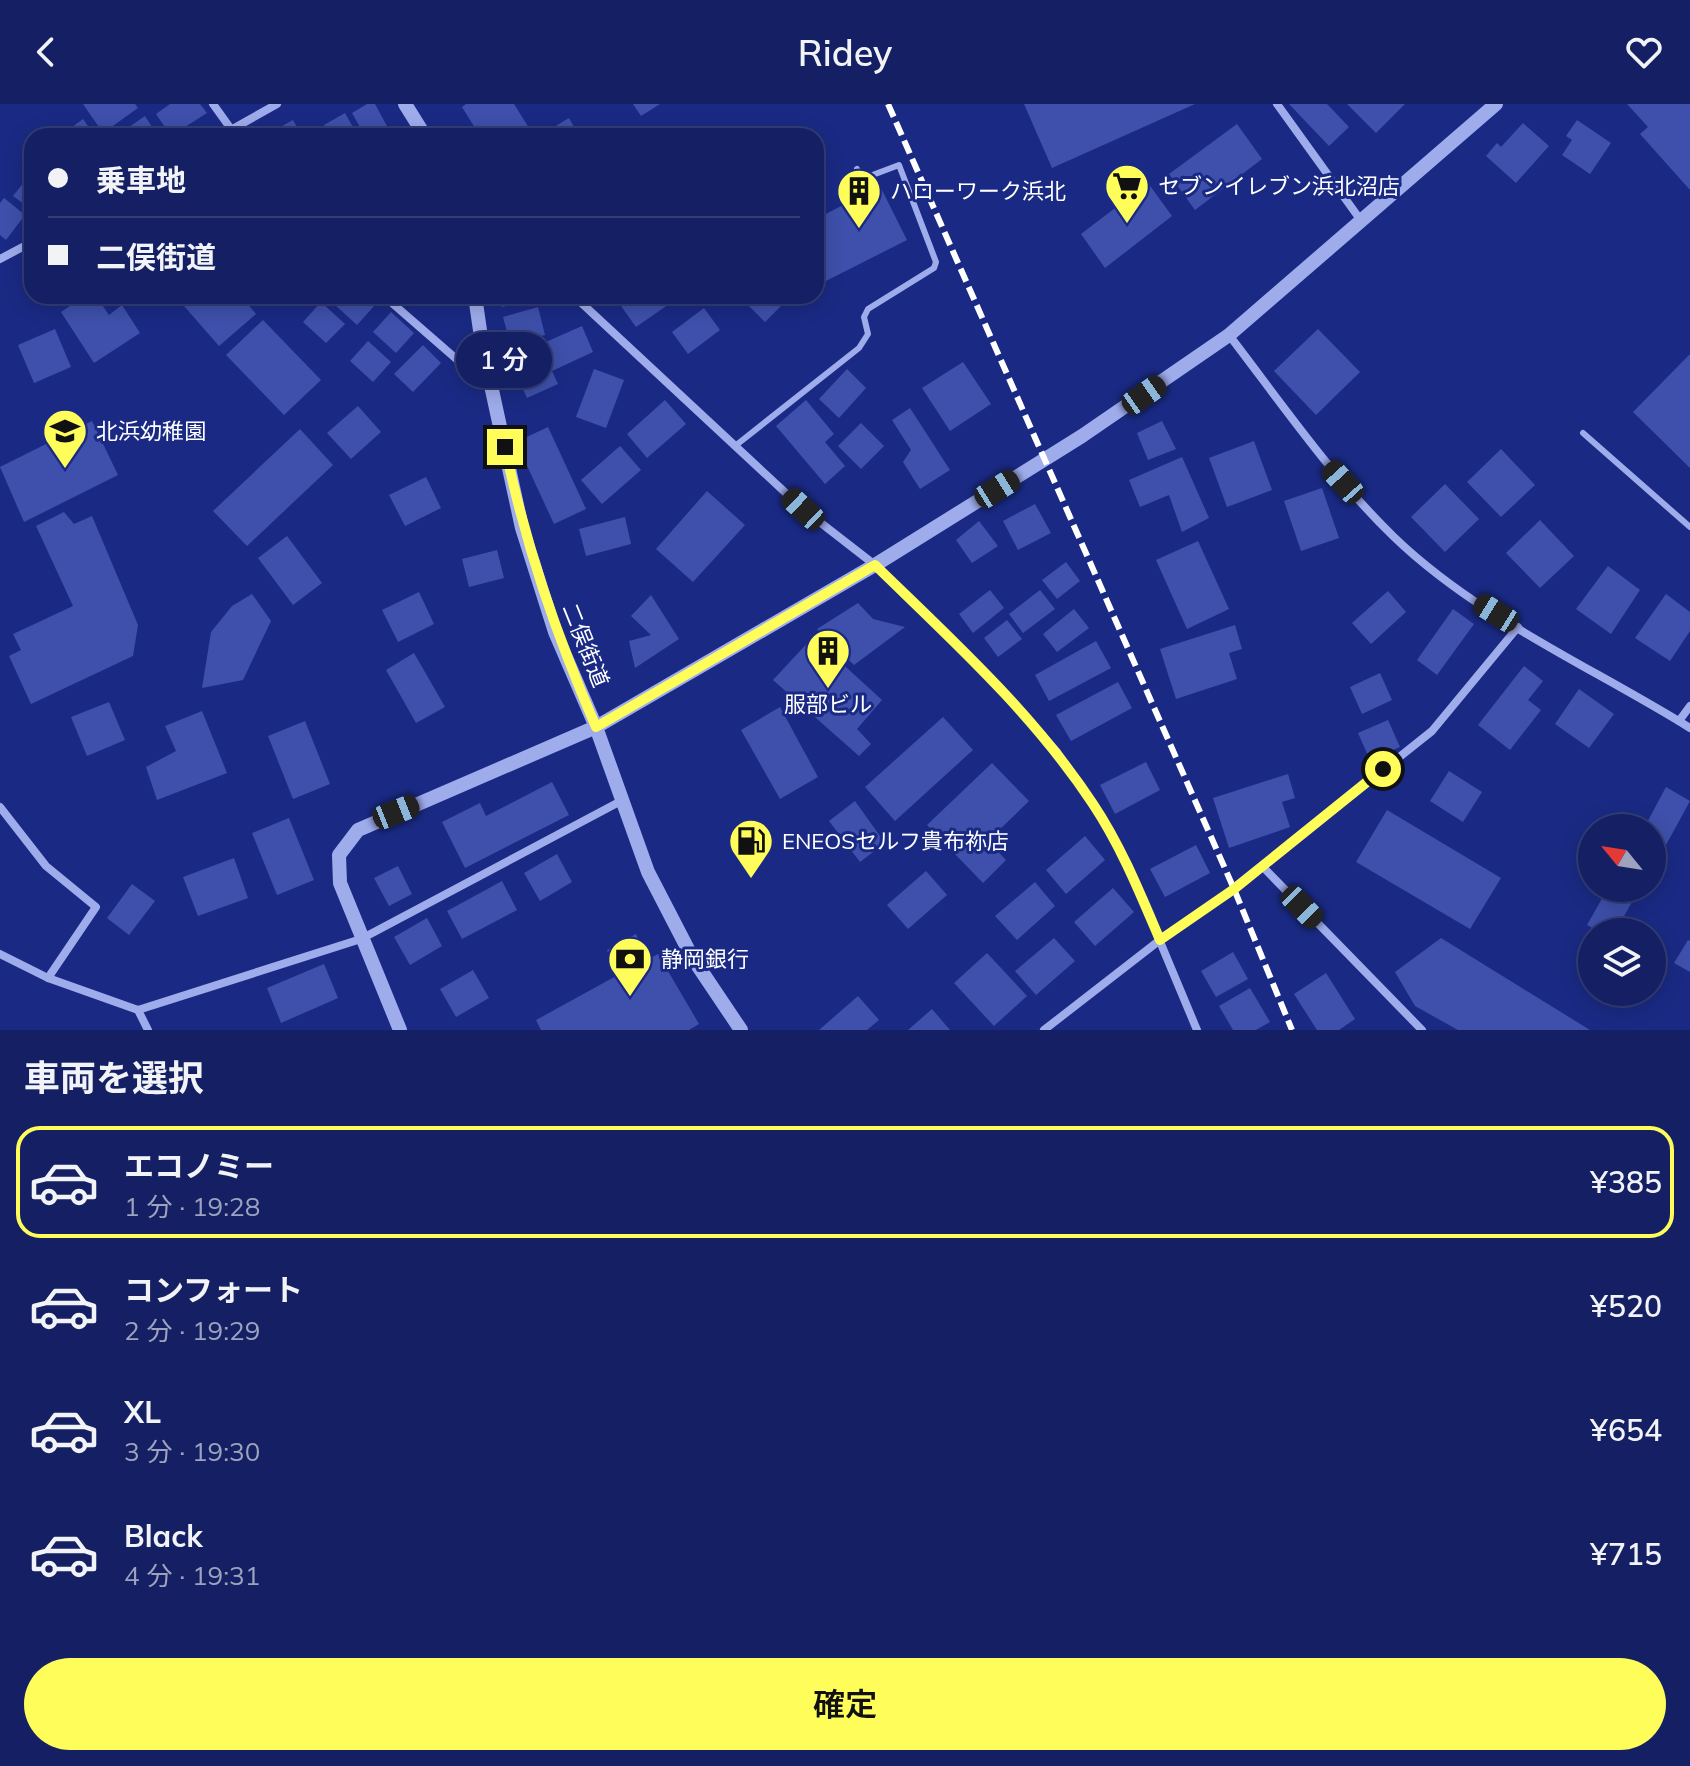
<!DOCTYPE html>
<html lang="ja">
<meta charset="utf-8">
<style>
body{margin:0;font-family:Mulish,"Noto Sans JP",sans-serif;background:#212d6c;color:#f1f3f6;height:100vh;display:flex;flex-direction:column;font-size:30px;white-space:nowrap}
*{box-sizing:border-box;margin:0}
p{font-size:26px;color:#9da3be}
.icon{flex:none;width:44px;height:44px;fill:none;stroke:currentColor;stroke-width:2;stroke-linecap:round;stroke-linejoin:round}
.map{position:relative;height:926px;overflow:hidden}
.drawer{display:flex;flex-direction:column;background:#142063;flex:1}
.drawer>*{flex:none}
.banner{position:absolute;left:24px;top:24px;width:800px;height:176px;border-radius:24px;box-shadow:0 4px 20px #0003,0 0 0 2px #333e78;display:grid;align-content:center;height:176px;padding:0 24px;background:#142063}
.needle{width:52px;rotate:300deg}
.fabs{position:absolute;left:1578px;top:710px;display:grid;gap:16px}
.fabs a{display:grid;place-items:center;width:88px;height:88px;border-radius:50%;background:#142063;box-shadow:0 4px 20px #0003,0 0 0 2px #333e78;font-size:40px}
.end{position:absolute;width:36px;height:36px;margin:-18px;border:10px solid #fefd5a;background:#111;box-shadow:0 0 0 4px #111}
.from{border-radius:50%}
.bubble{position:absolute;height:56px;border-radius:28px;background:#142063;box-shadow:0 4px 20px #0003,0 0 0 2px #333e78;font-size:26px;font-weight:600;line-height:56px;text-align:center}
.car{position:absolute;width:24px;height:48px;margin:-24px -12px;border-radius:10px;box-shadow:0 0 6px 2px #0007;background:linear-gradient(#222 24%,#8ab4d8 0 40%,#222 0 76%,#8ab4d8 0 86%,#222 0)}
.banner b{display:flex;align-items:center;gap:28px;height:76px;font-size:30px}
.banner b+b{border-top:2px solid #333e78}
.banner i{width:20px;height:20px;background:#f1f3f6}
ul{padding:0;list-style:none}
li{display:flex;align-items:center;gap:24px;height:112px;margin:0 16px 12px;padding:0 8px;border:4px solid transparent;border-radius:24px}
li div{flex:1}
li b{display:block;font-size:30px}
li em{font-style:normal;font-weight:600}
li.current{border-color:#fefd5a}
li>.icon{width:72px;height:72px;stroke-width:1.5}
h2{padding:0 24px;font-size:36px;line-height:96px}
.action{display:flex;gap:16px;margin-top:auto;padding:16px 24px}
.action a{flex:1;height:92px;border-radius:48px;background:#fefd5a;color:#111;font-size:32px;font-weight:600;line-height:92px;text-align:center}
header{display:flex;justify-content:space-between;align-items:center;height:104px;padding:0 24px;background:#142063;font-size:36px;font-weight:600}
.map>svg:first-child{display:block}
</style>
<header><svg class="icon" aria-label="back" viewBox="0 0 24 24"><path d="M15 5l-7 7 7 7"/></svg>Ridey<svg class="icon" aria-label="heart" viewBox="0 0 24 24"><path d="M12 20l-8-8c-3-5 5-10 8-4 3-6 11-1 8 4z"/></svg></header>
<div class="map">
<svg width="1690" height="926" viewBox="0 0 1690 926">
<rect width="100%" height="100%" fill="#1a2a84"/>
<g fill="#3e50ab">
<polygon points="83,0 135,0 138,4 103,29"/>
<polygon points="170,0 200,0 207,9 171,32 156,10"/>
<polygon points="367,0 375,0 388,24 374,32 365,32 352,9"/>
<polygon points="466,0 514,0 529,24 517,32 480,32 462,3"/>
<polygon points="633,0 660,0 641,12"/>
<polygon points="1024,0 1195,0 1052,64"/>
<polygon points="1289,0 1327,0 1349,23 1329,42"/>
<polygon points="1347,0 1405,0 1376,29"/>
<polygon points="1627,0 1690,0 1690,86 1640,30 1648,23"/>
<polygon points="345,9 358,32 330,32 324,21"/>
<polygon points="145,12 158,32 116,32"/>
<polygon points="569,14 579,32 539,32"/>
<polygon points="83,15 95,32 60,32"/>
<polygon points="293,16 302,32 264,32"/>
<polygon points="1577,16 1611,39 1590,70 1562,51 1572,36 1566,32"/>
<polygon points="1523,19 1549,42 1516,79 1486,52 1497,39 1501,43"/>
<polygon points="1237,20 1262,55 1195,106 1169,70"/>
<polygon points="32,68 32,106 13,92"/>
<polygon points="1148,79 1172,112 1105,164 1081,130"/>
<polygon points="880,82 907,136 824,178 816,162 816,115"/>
<polygon points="4,94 25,111 6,136 0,131 0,99"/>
<polygon points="85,192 96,192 109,211 122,201 140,229 94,259 61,208"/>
<polygon points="180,192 241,192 256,210 219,242 177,194"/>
<polygon points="341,192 365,192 375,201 357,221 334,200"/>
<polygon points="499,192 536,192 537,194 502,203"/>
<polygon points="634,192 672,192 675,196 636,223 621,202"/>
<polygon points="739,192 791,192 765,218"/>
<polygon points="321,198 345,220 326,239 303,218"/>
<polygon points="538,203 545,231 510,239 503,213"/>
<polygon points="704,204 720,226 688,250 672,228"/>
<polygon points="391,208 414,229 396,249 373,228"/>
<polygon points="263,216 321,276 284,311 226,251"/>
<polygon points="582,222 593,248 552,267 558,280 527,294 515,267 545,254 539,241"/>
<polygon points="55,225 71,263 34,279 18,241"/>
<polygon points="1318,225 1360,268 1316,311 1274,267"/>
<polygon points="368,237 391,258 373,278 350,257"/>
<polygon points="423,241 441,259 413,288 394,270"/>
<polygon points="1690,250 1690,364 1633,308"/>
<polygon points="963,258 991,300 950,327 922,284"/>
<polygon points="594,265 624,276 606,324 576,313"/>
<polygon points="847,265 866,284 839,314 819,295"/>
<polygon points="665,296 686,320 647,354 627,330"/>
<polygon points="806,296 834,330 825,338 845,362 825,380 776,322"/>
<polygon points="358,302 381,328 351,355 327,329"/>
<polygon points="910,304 950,366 920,385 903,358 911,346 892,316"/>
<polygon points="92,317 118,371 24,418 0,363"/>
<polygon points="1162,317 1176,345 1148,356 1137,329"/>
<polygon points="861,319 884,342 861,365 838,342"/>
<polygon points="548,323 586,405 554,420 516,338"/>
<polygon points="300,325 333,361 247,442 213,407"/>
<polygon points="1254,337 1272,386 1227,403 1209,354"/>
<polygon points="620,342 641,366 602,400 581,376"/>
<polygon points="1501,345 1535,381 1501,413 1467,378"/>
<polygon points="1182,353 1209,414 1182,428 1169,391 1140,403 1129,376"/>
<polygon points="426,373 441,404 405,422 389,391"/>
<polygon points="1445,380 1479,415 1445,448 1411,413"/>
<polygon points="1322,384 1339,434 1301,447 1284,397"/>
<polygon points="707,387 745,421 693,478 656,445"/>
<polygon points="1035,400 1051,429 1018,446 1003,417"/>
<polygon points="64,408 74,420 92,412 138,521 133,552 31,600 9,552 21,546 13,530 73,502 36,422"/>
<polygon points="625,413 631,440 586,452 579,425"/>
<polygon points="1540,416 1574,452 1540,484 1506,449"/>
<polygon points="979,417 998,442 972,459 956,436"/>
<polygon points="287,432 322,479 293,501 258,454"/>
<polygon points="1198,437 1229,505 1187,525 1156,456"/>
<polygon points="497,446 504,474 469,483 462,455"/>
<polygon points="1066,458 1080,477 1057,495 1042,476"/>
<polygon points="1608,462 1640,486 1611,530 1576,505"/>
<polygon points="990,486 1004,504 973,529 959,510"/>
<polygon points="1040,486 1055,505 1023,529 1009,510"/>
<polygon points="1388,487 1406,508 1371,540 1352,519"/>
<polygon points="419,488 434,520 398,538 382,506"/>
<polygon points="252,490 271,517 243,576 202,584 211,528 232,502"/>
<polygon points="1666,490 1690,508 1690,527 1670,557 1635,534"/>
<polygon points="651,491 679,535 635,564 629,537 651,531 631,512"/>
<polygon points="858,499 873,515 905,523 854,561 817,525"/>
<polygon points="1074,505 1089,524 1057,548 1043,530"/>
<polygon points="1453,505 1474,520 1437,571 1417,556"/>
<polygon points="1007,516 1022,535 998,553 984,534"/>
<polygon points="1235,521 1242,545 1229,549 1237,575 1176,595 1160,545"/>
<polygon points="813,533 882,596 857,625 871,640 859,652 773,576"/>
<polygon points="1096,537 1111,564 1049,597 1035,571"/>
<polygon points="414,549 445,603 416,619 386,566"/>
<polygon points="1524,562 1543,577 1528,596 1541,606 1510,646 1478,621"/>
<polygon points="1380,569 1392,596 1362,610 1350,583"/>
<polygon points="1118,578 1132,604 1071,637 1056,611"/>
<polygon points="1579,585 1614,610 1589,644 1555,620"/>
<polygon points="109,598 125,636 87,652 71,613"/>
<polygon points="780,603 818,673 780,695 741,626"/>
<polygon points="202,607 227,669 157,696 146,663 176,647 165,622"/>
<polygon points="943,613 973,646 895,717 865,683"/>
<polygon points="1388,616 1400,643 1370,656 1358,629"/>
<polygon points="305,617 330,680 293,695 268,632"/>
<polygon points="1146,658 1160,686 1115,710 1100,681"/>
<polygon points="992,659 1029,697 988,737 1006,756 983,779 927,721"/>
<polygon points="1449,667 1482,688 1463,718 1430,697"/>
<polygon points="1288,670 1295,694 1282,698 1290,723 1229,744 1213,694"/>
<polygon points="552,678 569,711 465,764 442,718 480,699 486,712"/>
<polygon points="1666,683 1690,697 1660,752 1652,748 1652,724 1644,724"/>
<polygon points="855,697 885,739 860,758 829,717"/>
<polygon points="1387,706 1501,774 1470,825 1356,758"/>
<polygon points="289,714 314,776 277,791 252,729"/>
<polygon points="1085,732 1105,756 1066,790 1046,766"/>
<polygon points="1196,741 1210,769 1165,793 1150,765"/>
<polygon points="557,750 572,778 540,797 524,769"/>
<polygon points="234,754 248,794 198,812 183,773"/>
<polygon points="398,762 412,790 389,802 374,774"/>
<polygon points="926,767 947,791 908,825 887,801"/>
<polygon points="502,777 517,806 462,835 447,807"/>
<polygon points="1035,778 1055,802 1017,836 995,812"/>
<polygon points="132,780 155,797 129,831 107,814"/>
<polygon points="1113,784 1134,808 1095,842 1074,818"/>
<polygon points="1608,784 1640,784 1615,828 1599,828 1587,821"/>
<polygon points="427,814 442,842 410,861 394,833"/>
<polygon points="636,830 647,856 658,850 699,920 689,926 541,926 536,916 618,871 607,846"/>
<polygon points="1054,834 1075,857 1036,891 1015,867"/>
<polygon points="1441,834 1590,926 1458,926 1415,902 1395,868"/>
<polygon points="1688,836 1690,837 1690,868 1674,859"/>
<polygon points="1233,848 1248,875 1216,893 1201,867"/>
<polygon points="987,849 1027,892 994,922 954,879"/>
<polygon points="324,860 338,894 281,919 267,884"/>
<polygon points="473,866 489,894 456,913 440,885"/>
<polygon points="1326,869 1355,915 1339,926 1317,926 1294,890"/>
<polygon points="1250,884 1270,918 1256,926 1233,926 1219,902"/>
<polygon points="858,892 879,916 867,926 819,926"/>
<polygon points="932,905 950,926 908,926"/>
</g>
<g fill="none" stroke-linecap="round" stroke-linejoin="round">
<g stroke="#9facec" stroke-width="6">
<polyline points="1583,329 1690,423"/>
<polyline points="735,342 859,244 868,230 864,213 868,205 934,164 936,158 899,61 862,75 857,65"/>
</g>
<g stroke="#9facec" stroke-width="8">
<polyline points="213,0 236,32"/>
<polyline points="1277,0 1362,118"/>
<polyline points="220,32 277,0"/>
<polyline points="0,155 32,138"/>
<polyline points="384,192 461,259 487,261"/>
<polyline points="574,192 803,405 875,461 1000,584 1057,648 1094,701 1128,761 1197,926"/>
<path d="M1229 231C1282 300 1332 373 1394 433 1478 514 1592 563 1690 624"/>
<polyline points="1679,617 1690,602"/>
<polyline points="0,703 46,762 96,803 48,874"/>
<polyline points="1262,762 1422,926"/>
<polyline points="0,850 48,874 138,906 361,835 621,697"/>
<polyline points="138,906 148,926"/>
<polyline points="1044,926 1160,836 1234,785 1432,627 1518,523"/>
</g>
<g stroke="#9facec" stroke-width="14">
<polyline points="405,0 425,32"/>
<polyline points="475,192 482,240 522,424 555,528 596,623 648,768 692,853 741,926"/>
<polyline points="400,926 340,779 339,751 358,726 596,623 875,461 1082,332 1229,231 1496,0"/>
</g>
<polyline stroke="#fff" stroke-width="6" stroke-dasharray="14 6" stroke-linecap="butt" points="888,0 1234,785 1292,926"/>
</g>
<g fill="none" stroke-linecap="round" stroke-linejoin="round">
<path stroke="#fefd5a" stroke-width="10" d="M505 343C526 443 556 530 596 623L875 461C952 536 1033 609 1093 700 1121 742 1140 789 1160 836L1234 785 1383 665"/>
</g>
<defs>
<g id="supermarket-pin" transform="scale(2.3)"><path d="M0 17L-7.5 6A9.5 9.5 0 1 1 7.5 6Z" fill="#fefd5a" stroke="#1a2a84"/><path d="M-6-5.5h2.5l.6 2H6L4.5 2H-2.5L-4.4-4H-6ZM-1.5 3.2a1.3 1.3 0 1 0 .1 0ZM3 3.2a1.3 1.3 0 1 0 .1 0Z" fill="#111"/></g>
<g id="building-pin" transform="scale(2.3)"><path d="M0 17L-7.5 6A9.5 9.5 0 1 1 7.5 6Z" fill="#fefd5a" stroke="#1a2a84"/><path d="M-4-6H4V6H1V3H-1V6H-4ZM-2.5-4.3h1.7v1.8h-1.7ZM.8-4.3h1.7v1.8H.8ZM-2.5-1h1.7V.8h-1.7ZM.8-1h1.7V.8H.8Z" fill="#111"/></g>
<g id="school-pin" transform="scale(2.3)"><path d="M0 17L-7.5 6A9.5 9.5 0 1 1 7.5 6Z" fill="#fefd5a" stroke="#1a2a84"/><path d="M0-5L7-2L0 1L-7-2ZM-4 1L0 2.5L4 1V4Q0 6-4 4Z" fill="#111"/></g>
<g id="fuel-pin" transform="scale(2.3)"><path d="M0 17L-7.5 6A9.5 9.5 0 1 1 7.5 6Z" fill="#fefd5a" stroke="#1a2a84"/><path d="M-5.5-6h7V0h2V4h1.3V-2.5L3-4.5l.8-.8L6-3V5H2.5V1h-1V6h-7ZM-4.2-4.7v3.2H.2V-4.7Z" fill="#111"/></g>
<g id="bank-pin" transform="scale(2.3)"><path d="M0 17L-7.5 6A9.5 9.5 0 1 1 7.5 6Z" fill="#fefd5a" stroke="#1a2a84"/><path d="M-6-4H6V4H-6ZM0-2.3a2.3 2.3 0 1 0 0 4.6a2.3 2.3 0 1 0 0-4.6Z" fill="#111"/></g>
</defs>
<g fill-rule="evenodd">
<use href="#supermarket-pin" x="1127" y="82"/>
<use href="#building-pin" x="859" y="87"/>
<use href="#school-pin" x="65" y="327"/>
<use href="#building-pin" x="828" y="547"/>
<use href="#fuel-pin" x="751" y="737"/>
<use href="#bank-pin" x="630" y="855"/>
</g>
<g text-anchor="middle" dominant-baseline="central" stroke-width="6" stroke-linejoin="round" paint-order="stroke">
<g font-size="22" fill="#fff" stroke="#1a2a84" text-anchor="start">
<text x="1158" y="82">セブンイレブン浜北沼店</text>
<text x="890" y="87">ハローワーク浜北</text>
<text x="96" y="327">北浜幼稚園</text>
<text x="828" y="600" text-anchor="middle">服部ビル</text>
<text x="782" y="737">ENEOSセルフ貴布祢店</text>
<text x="661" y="855">静岡銀行</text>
</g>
<g font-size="22" fill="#fff" stroke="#1a2a84">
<text transform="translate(586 541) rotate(68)">二俣街道</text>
</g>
</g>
</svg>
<div class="fabs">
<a><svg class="needle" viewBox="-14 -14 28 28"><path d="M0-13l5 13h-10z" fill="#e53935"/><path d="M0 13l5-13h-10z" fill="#9da3be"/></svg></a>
<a><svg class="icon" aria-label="layers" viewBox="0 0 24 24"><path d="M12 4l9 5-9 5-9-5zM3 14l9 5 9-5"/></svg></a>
</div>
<i class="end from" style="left:1383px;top:665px"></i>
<i class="end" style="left:505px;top:343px"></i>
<div class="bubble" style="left:456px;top:228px;width:96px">1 分</div>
<i class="car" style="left:1144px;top:291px;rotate:55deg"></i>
<i class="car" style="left:1343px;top:378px;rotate:318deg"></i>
<i class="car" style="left:997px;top:385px;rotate:58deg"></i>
<i class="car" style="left:803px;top:405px;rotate:313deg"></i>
<i class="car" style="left:1496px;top:509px;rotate:302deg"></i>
<i class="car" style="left:396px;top:708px;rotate:68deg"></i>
<i class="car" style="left:1302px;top:803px;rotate:136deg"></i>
<div class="banner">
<b><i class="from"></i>乗車地</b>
<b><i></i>二俣街道</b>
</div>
</div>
<section class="drawer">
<h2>車両を選択</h2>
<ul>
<li class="current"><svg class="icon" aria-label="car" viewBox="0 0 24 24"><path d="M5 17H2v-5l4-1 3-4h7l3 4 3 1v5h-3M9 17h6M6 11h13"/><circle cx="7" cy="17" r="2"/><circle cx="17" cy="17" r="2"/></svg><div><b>エコノミー</b><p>1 分 · 19:28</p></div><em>¥385</em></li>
<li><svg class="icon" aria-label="car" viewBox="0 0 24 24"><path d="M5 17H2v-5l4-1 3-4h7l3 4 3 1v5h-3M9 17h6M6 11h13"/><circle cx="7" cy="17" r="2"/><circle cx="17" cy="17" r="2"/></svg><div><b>コンフォート</b><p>2 分 · 19:29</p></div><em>¥520</em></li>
<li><svg class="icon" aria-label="car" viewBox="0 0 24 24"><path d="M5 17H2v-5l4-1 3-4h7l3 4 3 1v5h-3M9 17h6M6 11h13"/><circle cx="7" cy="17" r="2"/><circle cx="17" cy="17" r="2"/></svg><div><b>XL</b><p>3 分 · 19:30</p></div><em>¥654</em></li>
<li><svg class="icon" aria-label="car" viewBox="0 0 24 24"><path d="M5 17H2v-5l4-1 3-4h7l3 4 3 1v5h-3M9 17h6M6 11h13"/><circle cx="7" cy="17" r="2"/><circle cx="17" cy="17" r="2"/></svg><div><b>Black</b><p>4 分 · 19:31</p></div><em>¥715</em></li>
</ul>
<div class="action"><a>確定</a></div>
</section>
